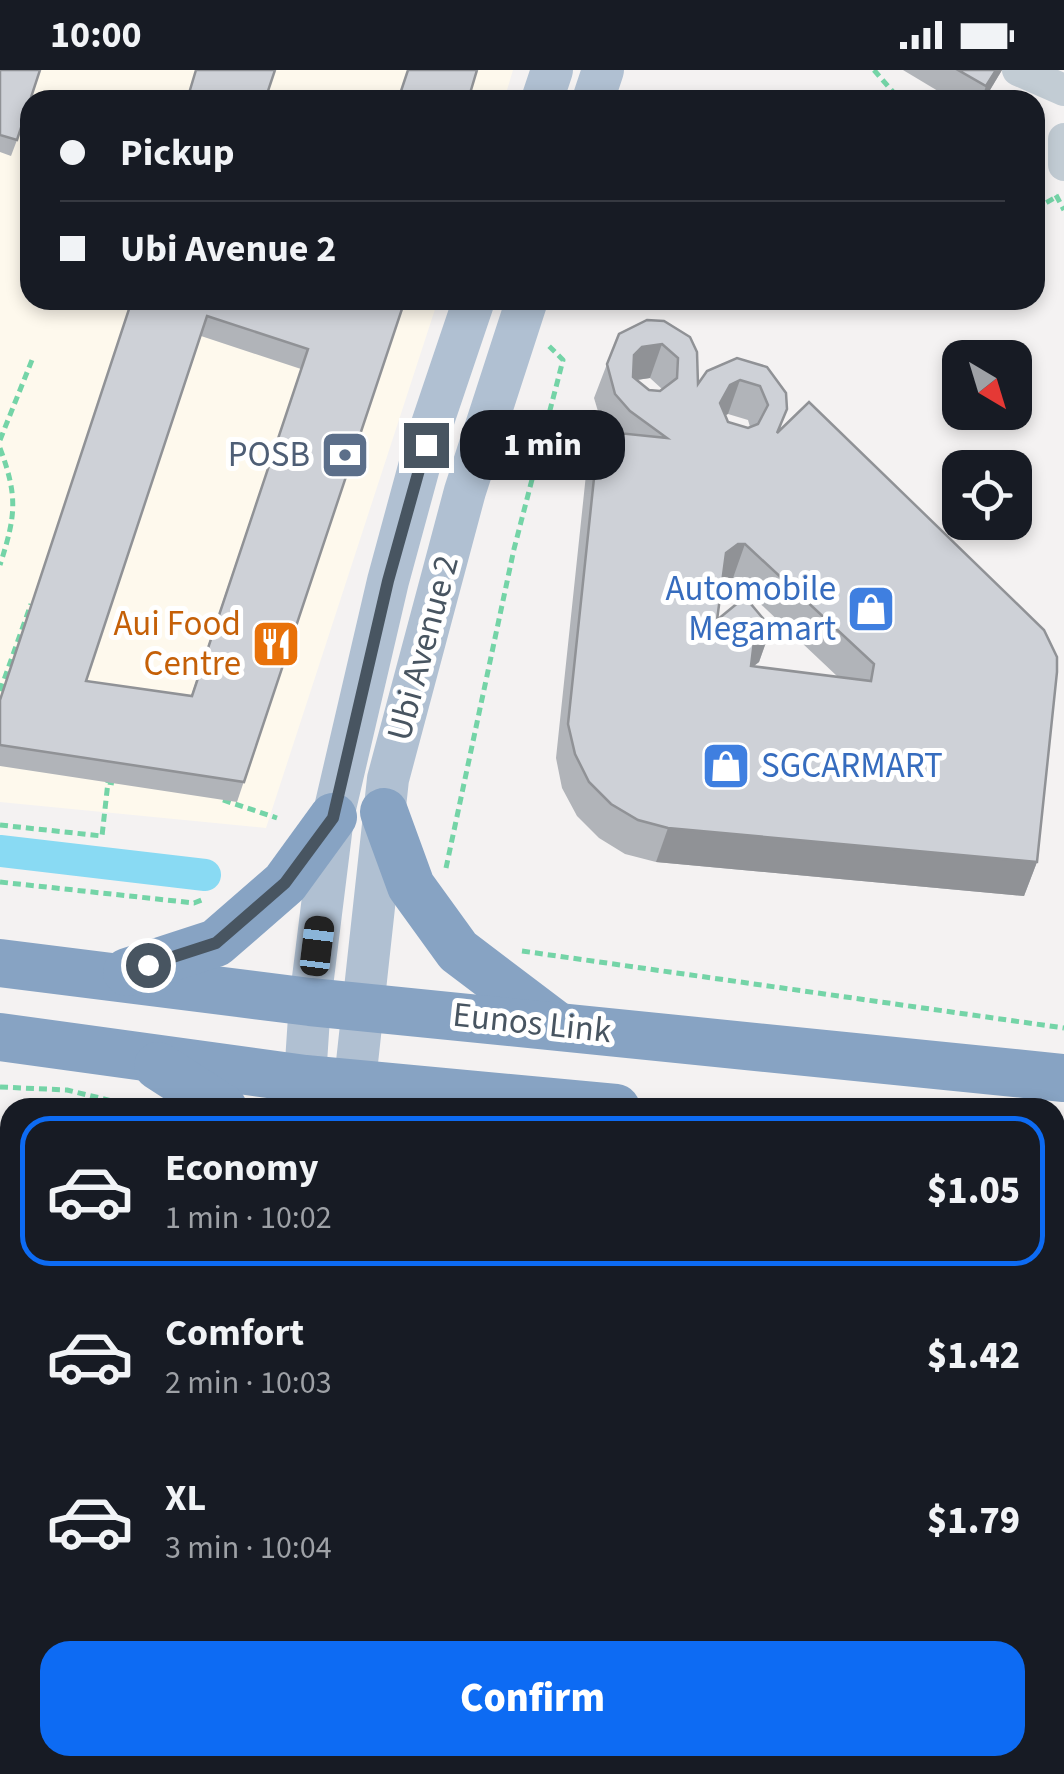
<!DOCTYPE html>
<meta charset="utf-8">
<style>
body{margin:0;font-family:"Source Sans 3",sans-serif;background:#242831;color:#f1f3f6;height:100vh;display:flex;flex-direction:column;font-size:38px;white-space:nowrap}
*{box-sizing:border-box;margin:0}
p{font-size:32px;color:#9ea1a6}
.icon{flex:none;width:55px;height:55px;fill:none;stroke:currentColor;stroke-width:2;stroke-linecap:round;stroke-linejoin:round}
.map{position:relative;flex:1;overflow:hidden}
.drawer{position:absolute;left:0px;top:1028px;width:1065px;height:678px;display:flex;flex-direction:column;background:#171b24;border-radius:30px 30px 0 0;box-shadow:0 5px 15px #0003}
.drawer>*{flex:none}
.hud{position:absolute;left:20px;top:20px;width:1025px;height:220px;border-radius:30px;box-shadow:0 5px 15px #0003;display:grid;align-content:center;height:220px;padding:0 40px;background:#171b24}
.needle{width:65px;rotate:142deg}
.controls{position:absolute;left:942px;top:270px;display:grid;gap:20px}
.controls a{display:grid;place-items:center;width:90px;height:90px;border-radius:20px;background:#171b24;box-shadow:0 5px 15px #0003;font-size:50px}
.end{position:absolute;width:45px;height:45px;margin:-22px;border:12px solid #485561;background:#fff;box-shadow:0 0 0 5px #fff}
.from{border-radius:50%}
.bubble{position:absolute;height:70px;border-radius:30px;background:#171b24;box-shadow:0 5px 15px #0003;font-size:32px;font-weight:800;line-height:70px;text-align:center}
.car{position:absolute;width:30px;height:60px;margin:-30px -15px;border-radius:12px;box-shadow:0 0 8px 2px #0007;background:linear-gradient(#222 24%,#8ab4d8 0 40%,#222 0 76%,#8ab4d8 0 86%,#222 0)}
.hud b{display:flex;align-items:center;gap:35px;height:95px;font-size:38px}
.hud b+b{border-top:2px solid #363941}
.hud i{width:25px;height:25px;background:#f1f3f6}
ul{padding:18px 0 0;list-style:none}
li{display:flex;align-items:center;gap:30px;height:150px;margin:0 20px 15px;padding:0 20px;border:5px solid transparent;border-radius:30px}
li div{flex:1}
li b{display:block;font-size:38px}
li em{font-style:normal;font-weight:800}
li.current{border-color:#0d6bf3}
li>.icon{width:90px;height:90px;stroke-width:1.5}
.button{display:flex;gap:20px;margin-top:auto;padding:20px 40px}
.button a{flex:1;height:115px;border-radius:30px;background:#0d6bf3;color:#fff;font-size:40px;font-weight:800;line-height:115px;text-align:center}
.status{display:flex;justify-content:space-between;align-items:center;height:70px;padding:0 50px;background:#171b24;direction:ltr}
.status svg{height:28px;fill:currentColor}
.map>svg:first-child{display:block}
</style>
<div class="status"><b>10:00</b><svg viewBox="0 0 49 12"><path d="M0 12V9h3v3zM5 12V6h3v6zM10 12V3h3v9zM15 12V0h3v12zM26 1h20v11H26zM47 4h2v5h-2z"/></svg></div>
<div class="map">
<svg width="1064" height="1704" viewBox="0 0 1064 1704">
<rect width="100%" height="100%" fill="#f4f2f2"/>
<polygon fill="#fef9ed" points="0,0 513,0 504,30 30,30 30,230 438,230 266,758 0,732"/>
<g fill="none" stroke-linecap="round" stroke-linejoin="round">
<polyline stroke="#89daf3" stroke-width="32" points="0,781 205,805"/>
<g stroke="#74d4a7" stroke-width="5" stroke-dasharray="8 5" stroke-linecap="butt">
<polyline points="874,0 900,30"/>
<polyline points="1056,125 1064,140"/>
<polyline points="1035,139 1058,126"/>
<polyline points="0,370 32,290"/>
<path d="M0 378C18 427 16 445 0 495"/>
<polyline points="0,621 31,534"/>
<polyline points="223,730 277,748"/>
<polyline points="0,755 102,766 108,712 114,713"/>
<polyline points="446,798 514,479 563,290 548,275"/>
<polyline points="0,812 194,833 204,829"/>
<polyline points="522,881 1064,958"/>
<polyline points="0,1017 67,1020 141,1038"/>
<polyline points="1055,1151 1064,1152"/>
<polyline points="185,1704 186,1695"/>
<polyline points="336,1704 337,1695"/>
</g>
<g stroke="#c2ccd4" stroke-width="32">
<polyline points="1018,0 1064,20"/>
<polyline points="1064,69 1064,95"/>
<polyline points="1003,1704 1044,1704"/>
</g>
<g stroke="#b0c0d2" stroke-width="42">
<polyline points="542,30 552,0"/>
<polyline points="593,30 603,0"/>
<polyline points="303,1038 310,932 333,747 388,511 425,375 474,230"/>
<polyline points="352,1038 388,709 465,421 527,230"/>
<polyline points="236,1704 237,1695"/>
<polyline points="274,1704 275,1695"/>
</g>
<g stroke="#87a3c3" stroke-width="48">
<polyline points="384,742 411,816 458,881 557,956"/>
<polyline points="0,893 310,932 1064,1008"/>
<polyline points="127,902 216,873 285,813 333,747"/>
<polyline points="0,967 305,1009 616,1038"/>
<polyline points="158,996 223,1038"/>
<polyline points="1055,1081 1064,1082"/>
</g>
</g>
<g fill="#b1b4b9" fill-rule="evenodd">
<polygon points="0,0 17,70 11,86 0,82"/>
<polygon points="903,0 1002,0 984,30 953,30"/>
<path d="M132 230H405L237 732 0 696V628ZM201 266 301 299 191 626 86 611Z"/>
<path d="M647 250 698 314 767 297 779 362 1037 792 1024 826 656 792 625 784 599 768 577 746 562 718 556 688 587 395 599 361 606 362 603 358 594 328 607 294ZM650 308 662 319 660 321 649 320 637 310ZM728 344 748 350 750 357 748 358 728 352 725 345ZM725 508H733L838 607 754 596 759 592 771 558 717 550 723 510Z"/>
<polygon points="0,1116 10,1118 10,1266 0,1264"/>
<polygon points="1064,1226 1064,1295 1056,1294"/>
<polygon points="1055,1302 1064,1688 1058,1704 1042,1704 969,1696 968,1704 454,1704 455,1695 1055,1695"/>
</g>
<g fill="#909296">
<polygon points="996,0 1002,0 984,30 981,30 986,16"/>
<polygon points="662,274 650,308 629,311 634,285 642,277"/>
<polygon points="740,310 728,344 718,349 720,333 730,315"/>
<polygon points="738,474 745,474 733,508 725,508 714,517 726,483"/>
<polygon points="771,558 759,592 742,605 754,571"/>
<polygon points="668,758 1037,792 1024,826 656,792"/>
<polygon points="1062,1278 1064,1279 1064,1295 1056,1294"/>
<polygon points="1055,1685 1064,1686 1058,1704 1042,1704 964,1695 1055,1695"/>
<polygon points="699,1695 740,1695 737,1704 695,1704"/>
</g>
<g fill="#ced1d7" stroke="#909296" stroke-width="2.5" fill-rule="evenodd">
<polygon points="0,0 40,0 17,70 0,65"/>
<polygon points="196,0 275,0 265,30 187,30"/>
<polygon points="408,0 477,0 468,30 398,30"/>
<polygon points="958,0 996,0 986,16"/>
<path d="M132 230H405L244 712 0 675V630ZM207 246 308 279 192 626 86 611Z"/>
<path d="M647 250 664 251 690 267 697 282 698 314 707 301 737 288 767 297 786 323 787 339 777 363 809 332 1044 560 1057 587V602L1037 792 668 758 638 750 611 734 589 712 575 684 568 654 599 361 667 368 630 341 615 324 607 294 619 264ZM662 274 678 288 677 308 660 321 649 320 633 307 634 285 642 277ZM740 310 760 316 768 335 758 354 748 358 728 352 720 333 730 315ZM738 474H745L874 594 871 611 751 596 754 571 771 558 745 527 717 550 726 483Z"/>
<polygon points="0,1116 10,1118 10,1237 0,1236"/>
<polygon points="1055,1302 1064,1303 1064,1686 1055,1685 1055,1387 1057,1370 1055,1364"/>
<polygon points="0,1315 10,1317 10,1695 40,1695 38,1704 0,1704"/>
<polygon points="460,1695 700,1695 699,1704 459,1704"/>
<polygon points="740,1695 969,1695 968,1704 739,1704"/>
</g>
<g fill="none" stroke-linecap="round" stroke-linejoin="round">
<polyline stroke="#485561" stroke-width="12" points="148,895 216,873 285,813 333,748 388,511 426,375"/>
</g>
<defs>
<g id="bank-square" transform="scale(2.5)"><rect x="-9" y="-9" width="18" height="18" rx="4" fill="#5c6f8a" stroke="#fff"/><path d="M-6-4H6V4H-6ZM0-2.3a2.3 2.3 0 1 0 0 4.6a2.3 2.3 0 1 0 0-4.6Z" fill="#fff"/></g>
<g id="shop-square" transform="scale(2.5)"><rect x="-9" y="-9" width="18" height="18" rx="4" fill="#3f7fe0" stroke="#fff"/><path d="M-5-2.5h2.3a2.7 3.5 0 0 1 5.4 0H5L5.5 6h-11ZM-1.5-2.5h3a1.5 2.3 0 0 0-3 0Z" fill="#fff"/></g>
<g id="restaurant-square" transform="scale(2.5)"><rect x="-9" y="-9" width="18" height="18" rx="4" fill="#e8710a" stroke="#fff"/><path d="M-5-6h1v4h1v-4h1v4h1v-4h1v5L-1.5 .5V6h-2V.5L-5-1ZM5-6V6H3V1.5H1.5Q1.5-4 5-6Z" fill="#fff"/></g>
</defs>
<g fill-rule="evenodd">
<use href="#bank-square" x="345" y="385"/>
<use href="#shop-square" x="871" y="539"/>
<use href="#restaurant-square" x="276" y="574"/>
<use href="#shop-square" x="726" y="696"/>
</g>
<g text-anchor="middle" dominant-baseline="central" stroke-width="10" stroke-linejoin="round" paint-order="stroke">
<g font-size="35" fill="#4e5e75" stroke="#fff" text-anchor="end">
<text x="310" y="385">POSB</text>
</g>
<g font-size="35" fill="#366cbe" stroke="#fff" text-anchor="end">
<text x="836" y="519">Automobile<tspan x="836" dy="40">Megamart</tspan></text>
<text x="761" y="696" text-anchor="start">SGCARMART</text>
</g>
<g font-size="35" fill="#c56008" stroke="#fff" text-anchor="end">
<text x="241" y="554">Aui Food<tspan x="241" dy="40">Centre</tspan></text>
</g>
<g font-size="35" fill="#485561" stroke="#fff">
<text transform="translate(423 578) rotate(-75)">Ubi Avenue 2</text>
<text transform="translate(532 953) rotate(6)">Eunos Link</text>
</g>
</g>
</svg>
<div class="controls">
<a><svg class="needle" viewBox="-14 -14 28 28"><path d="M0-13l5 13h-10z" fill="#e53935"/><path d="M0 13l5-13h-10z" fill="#9ea1a6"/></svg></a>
<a><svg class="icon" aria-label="locate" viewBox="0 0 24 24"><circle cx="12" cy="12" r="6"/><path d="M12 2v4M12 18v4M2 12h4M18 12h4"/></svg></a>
</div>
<i class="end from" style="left:148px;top:895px"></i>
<i class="end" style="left:426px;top:375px"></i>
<div class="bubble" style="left:460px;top:340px;width:165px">1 min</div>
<i class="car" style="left:317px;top:876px;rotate:7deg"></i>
<div class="hud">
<b><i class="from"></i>Pickup</b>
<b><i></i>Ubi Avenue 2</b>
</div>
<section class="drawer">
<ul>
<li class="current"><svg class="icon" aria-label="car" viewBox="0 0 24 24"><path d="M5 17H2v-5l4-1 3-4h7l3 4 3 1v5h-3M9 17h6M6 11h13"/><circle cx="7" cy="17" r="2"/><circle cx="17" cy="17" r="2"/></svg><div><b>Economy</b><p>1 min · 10:02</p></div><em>$1.05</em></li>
<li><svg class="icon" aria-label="car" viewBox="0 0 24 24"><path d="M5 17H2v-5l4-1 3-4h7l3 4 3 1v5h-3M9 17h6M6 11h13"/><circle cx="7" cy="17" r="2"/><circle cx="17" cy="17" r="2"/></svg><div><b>Comfort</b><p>2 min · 10:03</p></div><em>$1.42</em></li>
<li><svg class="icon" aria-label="car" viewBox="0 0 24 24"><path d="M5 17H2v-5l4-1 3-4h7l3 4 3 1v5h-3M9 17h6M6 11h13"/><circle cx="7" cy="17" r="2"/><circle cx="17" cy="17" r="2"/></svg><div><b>XL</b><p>3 min · 10:04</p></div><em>$1.79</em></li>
</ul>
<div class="button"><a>Confirm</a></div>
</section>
</div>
